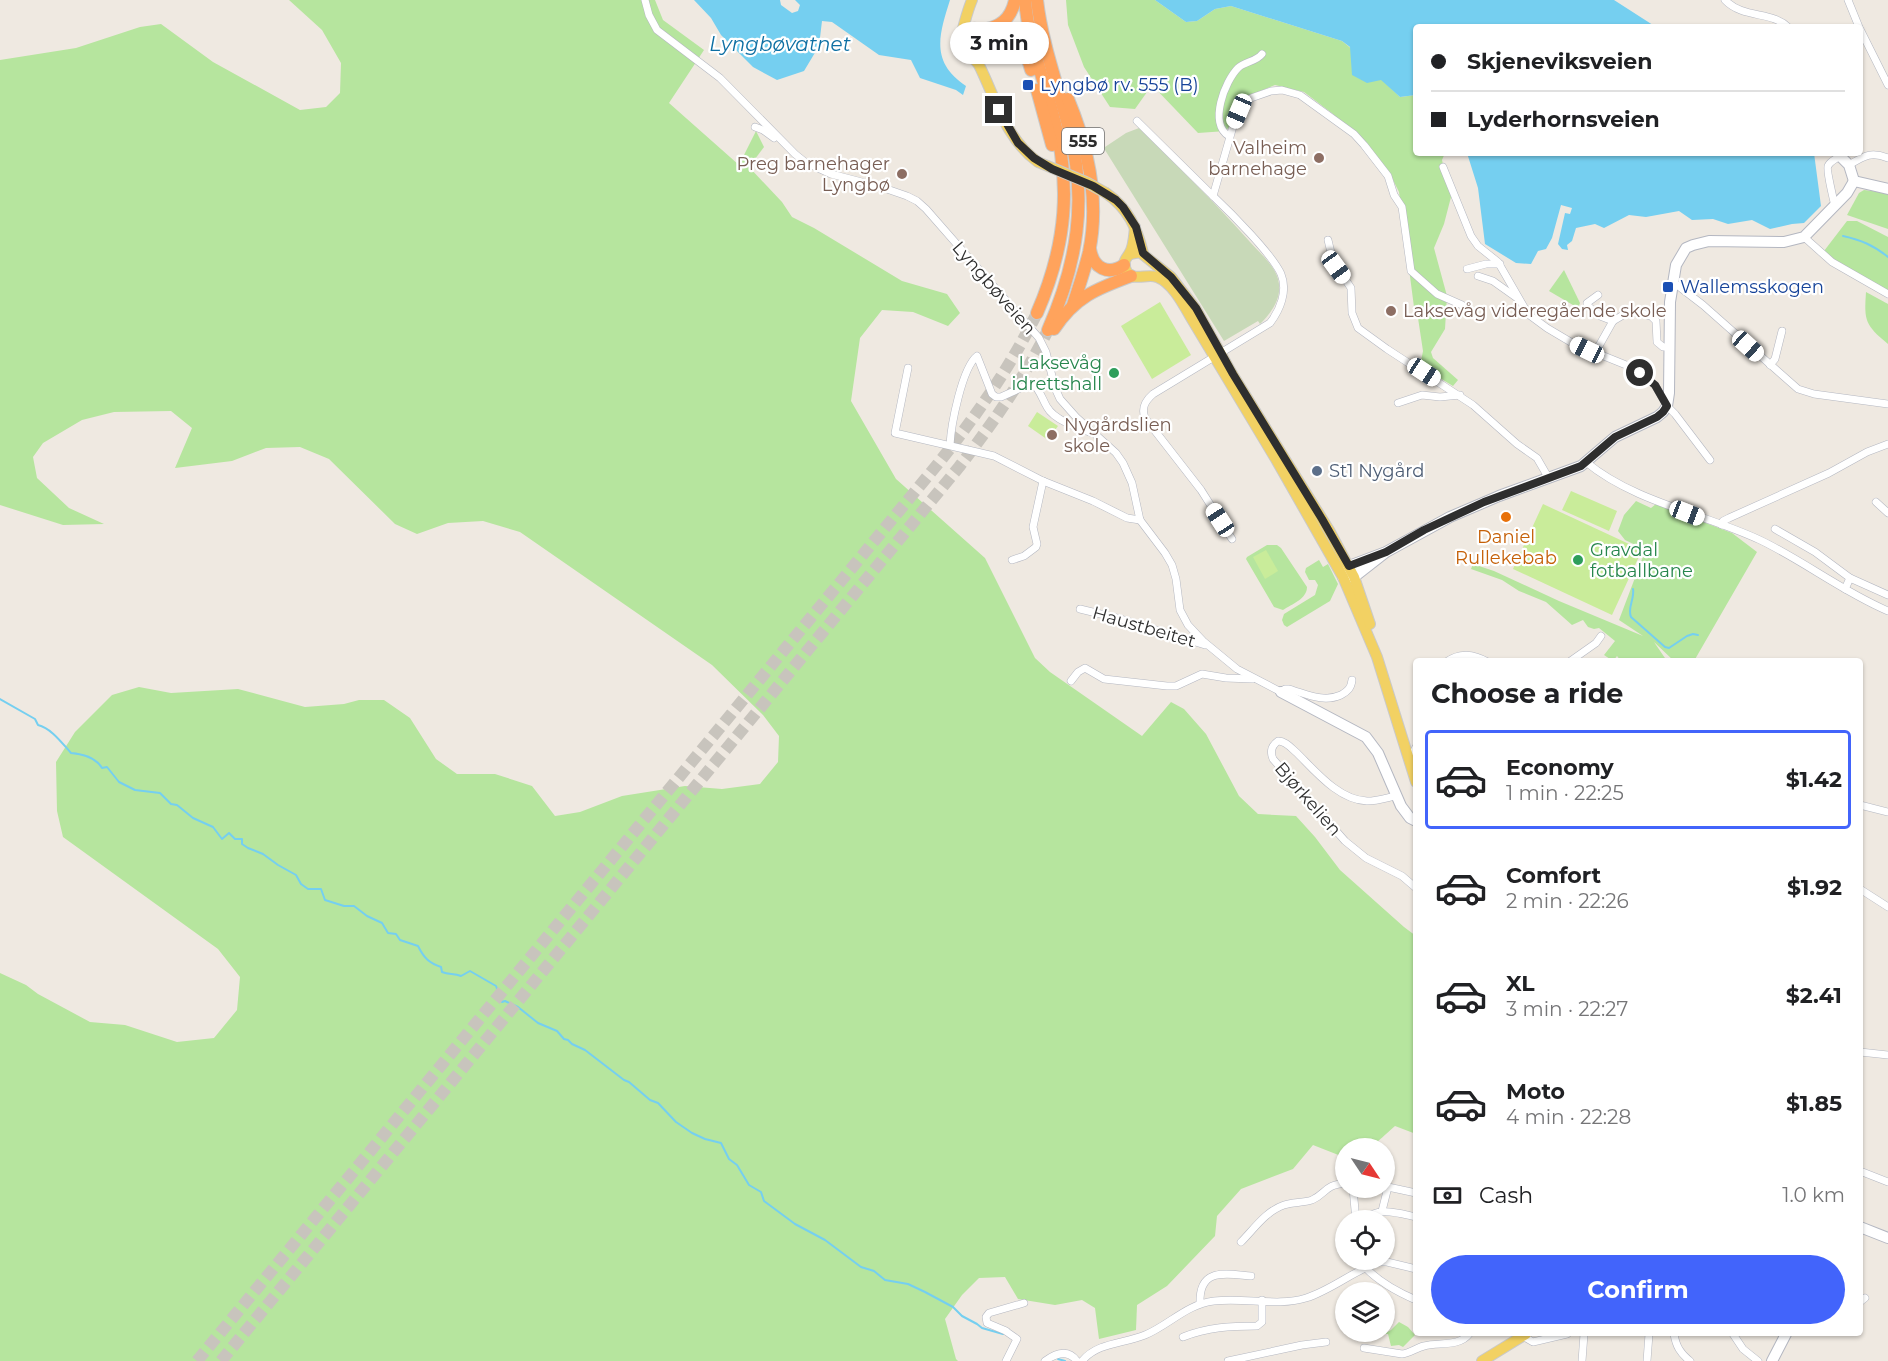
<!DOCTYPE html>
<meta charset="utf-8">
<style>
body{margin:0;font-family:Montserrat,sans-serif;background:#f2f2f2;color:#202124;height:100vh;display:flex;flex-direction:column;font-size:22px;white-space:nowrap}
*{box-sizing:border-box;margin:0}
p{font-size:20px;color:#757577}
.icon{flex:none;width:33px;height:33px;fill:none;stroke:currentColor;stroke-width:2;stroke-linecap:round;stroke-linejoin:round}
.map{position:relative;flex:1;overflow:hidden}
.drawer{position:absolute;left:1413px;top:658px;width:450px;height:678px;display:flex;flex-direction:column;background:#fff;border-radius:6px;box-shadow:0 2px 4px #0004}
.drawer>*{flex:none}
.guide{position:absolute;left:1413px;top:24px;width:450px;height:132px;border-radius:6px;box-shadow:0 2px 4px #0004;display:grid;align-content:center;height:132px;padding:0 18px;background:#fff}
.needle{width:39px;rotate:125deg}
.fabs{position:absolute;left:1335px;top:1138px;display:grid;gap:12px}
.fabs a{display:grid;place-items:center;width:60px;height:60px;border-radius:50%;background:#fff;box-shadow:0 2px 4px #0004;font-size:30px}
.end{position:absolute;width:27px;height:27px;margin:-14px;border:8px solid #2e2e2e;background:#fff;box-shadow:0 0 0 3px #fff}
.from{border-radius:50%}
.bubble{position:absolute;height:42px;border-radius:21px;background:#fff;box-shadow:0 2px 4px #0004;font-size:20px;font-weight:700;line-height:42px;text-align:center}
.car{position:absolute;width:18px;height:36px;margin:-18px -9px;border-radius:8px;box-shadow:0 0 4px 2px #0007;background:linear-gradient(#fff 24%,#345 0 40%,#fff 0 76%,#345 0 86%,#fff 0)}
.guide b{display:flex;align-items:center;gap:21px;height:57px;font-size:22px}
.guide b+b{border-top:2px solid #e0e0e0}
.guide i{width:15px;height:15px;background:#202124}
ul{padding:0;list-style:none}
li{display:flex;align-items:center;gap:18px;height:99px;margin:0 12px 9px;padding:0 6px;border:3px solid transparent;border-radius:6px}
li div{flex:1}
li b{display:block;font-size:22px}
li em{font-style:normal;font-weight:700}
li.current{border-color:#4264fb}
li>.icon{width:54px;height:54px;stroke-width:1.5}
h2{padding:0 18px;font-size:27px;line-height:72px}
.pay{display:flex;align-items:center;gap:15px;height:66px;padding:0 18px;font-size:22px}
.pay p{margin-inline-start:auto}
.cta{display:flex;gap:12px;margin-top:auto;padding:12px 18px}
.cta a{flex:1;height:69px;border-radius:36px;background:#4264fb;color:#fff;font-size:24px;font-weight:700;line-height:69px;text-align:center}
.map>svg:first-child{display:block}
</style>
<div class="map">
<svg width="1888" height="1361" viewBox="0 0 1888 1361">
<rect width="100%" height="100%" fill="#efe9e1"/>
<g fill="#b6e59e">
<path d="M289 0H655L663 20 704 50 669 103 739 165 756 131 764 147 749 167 782 202 792 217 814 228 902 281 947 294 960 313 948 326 913 312 882 310 860 338 851 401 896 479 985 558 1035 658 1050 672 1142 736 1171 702 1184 709 1206 734 1239 796 1258 814 1296 816 1315 837 1340 870 1404 927 1416 936V1134L1395 1126C1374 1144 1375 1149 1346 1149L1345 1154 1341 1156 1313 1145 1293 1169 1241 1189 1217 1216 1215 1236 1167 1286 1137 1305 1136 1330 1099 1339 1095 1308 1082 1300 1055 1305 1018 1299 1005 1277 979 1278 962 1295 945 1319 956 1359 958 1361H0V973L26 985 38 994 90 1022 125 1025 177 1042 214 1038 237 1010 240 977 218 949 63 837 57 811 56 762 75 732 112 695 139 687 171 693 238 689 305 707 344 704 359 700H384L410 718 436 759 457 774H495L532 786 555 816 580 812 622 796 685 786 722 789 760 784 778 762 779 736 763 715 712 665 520 532 483 521 448 523 417 534 395 524 329 459 300 447 266 448 232 461 175 468 192 428 171 411 114 412 82 420 43 443 33 457 37 478 69 508 104 524 63 525 0 505V60L76 48 140 27 161 24 213 62 300 110 326 107 340 93 341 63 322 30Z"/>
<path d="M1066 0H1155L1186 22 1197 21 1215 9 1231 6 1342 41C1363 57 1380 79 1400 97L1416 95V153H1445L1442 160 1451 197 1444 224 1434 248 1447 296 1445 329 1431 352 1433 358 1458 380 1453 386 1420 366 1423 351 1418 318 1414 307 1399 192 1388 170 1333 114 1304 92 1275 85 1253 94 1226 131 1198 133 1152 85 1135 109 1110 107 1084 67 1068 25Z"/>
<polygon points="1864,190 1888,193 1888,229 1847,215 1859,193"/>
<path d="M1847 221H1857L1888 237V291C1867 276 1842 269 1824 251Z"/>
<polygon points="1564,270 1580,303 1578,308 1549,291"/>
<path d="M1866 292 1888 304V344C1865 325 1864 321 1866 292Z"/>
<polygon points="1636,501 1651,508 1656,504 1732,533 1757,552 1694,661 1674,661 1654,642 1667,661 1621,661 1617,656 1613,661 1604,655 1615,641 1599,628 1594,629 1588,627 1583,620 1572,625 1546,602 1519,591 1502,580 1471,569 1473,564 1494,571 1559,601 1643,636 1619,620 1644,554 1644,549 1625,540 1618,531 1624,515"/>
<path d="M1267 545H1277L1281 548 1307 587C1307 599 1292 604 1283 610L1274 607 1246 559 1247 557Z"/>
<polygon points="1319,560 1323,567 1328,564 1338,584 1330,601 1287,627 1284,625 1282,620 1284,614 1315,595 1318,585 1315,580 1309,580 1305,572 1306,568"/>
<polygon points="1399,1322 1408,1327 1415,1335 1403,1347 1399,1345 1391,1346 1388,1334 1384,1334 1391,1330"/>
</g>
<path fill="#c8d9b8" d="M1139 128C1177 166 1215 202 1250 242 1259 252 1274 265 1278 279 1283 297 1272 312 1260 324L1258 321 1224 341 1105 150V147L1126 133Z"/>
<g fill="#c9ec9a">
<polygon points="1160,302 1191,355 1152,379 1121,326"/>
<polygon points="1037,412 1058,426 1048,440 1028,426"/>
<polygon points="1571,491 1617,511 1609,531 1562,510"/>
<polygon points="1543,504 1642,550 1612,615 1513,569"/>
<polygon points="1266,550 1278,571 1265,579 1253,557"/>
</g>
<g fill="#75cff0">
<path d="M694 0H780L781 5 792 13 798 11 800 5 795 0H950C939 35 930 62 966 86L963 95 956 90 920 78 911 60 879 55 832 22 822 21 819 46 804 71 777 80 753 67 721 35 711 18Z"/>
<polygon points="1155,0 1614,0 1656,27 1416,27 1416,95 1400,97 1381,80 1367,83 1352,75 1350,47 1342,41 1231,6 1215,9 1197,21 1186,22"/>
<polygon points="1467,153 1814,153 1821,206 1804,223 1792,224 1770,229 1752,220 1728,224 1713,219 1692,220 1679,211 1646,217 1629,215 1604,228 1595,224 1576,228 1572,241 1567,245 1568,250 1562,249 1558,244 1565,213 1570,214 1572,208 1561,205 1552,238 1546,249 1538,251 1531,264 1516,263 1485,244 1478,188"/>
</g>
<g fill="none" stroke-linecap="round" stroke-linejoin="round">
<g stroke="#75cff0" stroke-width="2">
<path d="M1843 236C1861 240 1873 245 1888 257"/>
<path d="M1633 589C1635 598 1627 608 1631 617L1665 647 1669 648 1687 636 1693 634 1698 635"/>
<path d="M0 699 35 719 38 725C51 728 62 743 71 753 83 754 96 758 102 768L107 767 119 782 135 790 160 793 171 804 177 805 193 818 213 827 222 839 229 833 235 839H242V844L248 848 263 854 278 865 296 875 301 884 308 889H321L325 900 344 906H354L367 916 382 923 388 933 396 934 400 940 418 946C424 958 429 963 441 967L442 972C449 975 454 973 461 976L470 971 496 986 502 1002 505 1001 518 1007 538 1023 557 1031 564 1039 568 1040 572 1044 585 1050 624 1080 629 1082 650 1100 658 1103 676 1122 692 1133 705 1139 721 1143 729 1159 737 1165 749 1185 761 1192 764 1201 795 1224 825 1240 861 1267 874 1271 885 1280 908 1284 925 1292 953 1307 962 1316 977 1324 982 1328 1003 1334"/>
<polyline points="1058,1359 1065,1361"/>
</g>
<g stroke="#c8c4bd" stroke-width="12" stroke-dasharray="12 6" stroke-linecap="butt">
<path d="M197 1361 941 460C978 413 1011 366 1037 313"/>
<path d="M221 1361 959 467C993 423 1023 380 1048 330"/>
</g>
<g stroke="#b4b7c1" stroke-width="8">
<g id="street">
<path d="M645 0 649 15 657 30 720 78 795 154 805 162 831 174 881 187 907 196 917 201 926 209 1039 338 1046 352 1055 388 1060 399 1076 417 1116 453 1123 463 1132 483 1140 520 1165 553 1172 565 1176 579 1180 610 1188 625 1203 641 1237 669 1281 692 1285 689H1289C1307 694 1323 703 1341 695 1348 691 1351 688 1352 680"/>
<path d="M1725 0C1743 19 1772 11 1788 27"/>
<polyline points="1848,0 1859,27"/>
<polyline points="1860,29 1888,85"/>
<polyline points="1137,121 1213,196"/>
<polyline points="755,127 763,130 774,138"/>
<path d="M1229 136C1208 124 1225 81 1238 68 1245 61 1256 62 1262 54"/>
<path d="M1849 165C1864 156 1871 151 1888 158"/>
<polyline points="1443,167 1471,236 1478,246 1498,262 1528,314 1547,328 1574,344 1631,367 1640,373 1655,385 1667,406 1675,414 1710,460"/>
<path d="M1835 206C1834 202 1826 169 1828 166 1830 161 1836 159 1840 156L1838 155"/>
<polyline points="1804,237 1832,262 1888,294"/>
<polyline points="1328,240 1333,261 1351,288 1352,313 1358,328 1387,349 1473,405 1517,444 1537,458 1548,477"/>
<polyline points="1467,269 1486,264 1500,264"/>
<polyline points="1478,276 1493,281 1517,298"/>
<polyline points="1673,282 1703,305 1798,389 1814,394 1888,404"/>
<polyline points="1598,295 1587,303 1589,307 1600,316 1613,321 1630,311 1651,316 1656,321 1657,342 1663,347 1669,347"/>
<polyline points="1595,353 1613,321"/>
<polyline points="1770,365 1775,359 1782,331"/>
<polyline points="908,368 895,433 994,456 1043,481 1093,501 1127,518 1140,520"/>
<polyline points="1398,403 1422,395 1440,397 1460,395"/>
<path d="M950 445C951 425 962 368 977 356L992 394 996 397H1001L1032 383C1040 389 1042 399 1047 407 1054 420 1078 428 1092 433"/>
<path d="M1586 462C1634 502 1705 514 1760 540 1804 561 1843 592 1888 611"/>
<polyline points="1876,502 1888,513"/>
<polyline points="1722,525 1723,521 1729,518 1829,473 1867,452 1888,444"/>
<polyline points="1775,529 1815,552 1850,578"/>
<path d="M1232 539 1201 490 1145 418C1141 408 1145 401 1153 394L1270 323C1280 310 1288 291 1281 274 1272 254 1230 212 1213 196L1234 123 1244 104 1251 98 1271 91 1282 90 1300 95 1354 134 1364 145 1388 176 1394 195 1402 207 1411 271 1437 294 1462 305"/>
<polyline points="1012,560 1024,556 1036,547 1037,544 1033,527 1043,481"/>
<polyline points="1845,589 1850,578 1888,595"/>
<polyline points="1080,609 1121,619 1205,645"/>
<path d="M1446 662C1460 652 1473 654 1488 662"/>
<polyline points="1569,662 1596,643 1601,636"/>
<polyline points="1071,681 1078,672 1085,668 1104,679 1167,686 1176,686 1202,674 1226,678 1252,679"/>
<polyline points="1410,760 1416,747"/>
<path d="M1395 796C1386 798 1377 801 1367 801 1339 800 1316 772 1297 753 1291 748 1286 741 1278 741 1271 746 1270 752 1273 759L1345 841 1366 858 1402 876 1416 888"/>
<polyline points="1860,805 1888,812"/>
<polyline points="1860,889 1888,907"/>
<polyline points="1860,1052 1888,1055"/>
<polyline points="1860,1171 1888,1182"/>
<polyline points="1353,1188 1356,1221"/>
<polyline points="1382,1211 1388,1187 1416,1193"/>
<path d="M1362 1221C1378 1206 1397 1213 1416 1217"/>
<path d="M1241 1242C1254 1229 1266 1211 1284 1205 1293 1202 1303 1203 1312 1200 1327 1193 1324 1185 1346 1183"/>
<path d="M1359 1260C1373 1279 1395 1291 1416 1300"/>
<polyline points="1860,1302 1865,1298"/>
<path d="M1200 1303C1199 1267 1226 1274 1251 1276"/>
<polyline points="1006,1331 987,1323 986,1317 989,1313 1024,1303"/>
<path d="M1674 1334C1676 1346 1680 1353 1690 1361"/>
<polyline points="1733,1334 1743,1349 1758,1361"/>
<polyline points="1521,1335 1533,1342 1567,1334"/>
<path d="M1183 1337C1208 1327 1231 1326 1257 1326L1262 1322V1300"/>
<path d="M1364 1348 1402 1354C1410 1353 1416 1348 1424 1346 1439 1342 1459 1347 1469 1334"/>
<polyline points="1006,1361 1017,1339 1007,1332"/>
<path d="M1045 1361C1056 1353 1068 1349 1077 1361"/>
<path d="M1082 1361C1098 1342 1123 1344 1145 1335 1169 1325 1187 1304 1214 1301 1244 1297 1278 1307 1306 1298 1332 1290 1354 1270 1380 1262H1387L1416 1269"/>
<polyline points="1228,1361 1302,1345 1326,1342"/>
<polyline points="1582,1361 1584,1334"/>
<polyline points="1647,1361 1649,1334"/>
</g>
</g>
<g stroke="#b4b7c1" stroke-width="12">
<g id="secondary">
<polyline points="1840,156 1849,165 1854,181"/>
<polyline points="1854,181 1888,189"/>
<polyline points="1386,552 1349,566 1343,577 1354,577 1386,552 1450,517 1499,496 1581,466 1615,437 1657,417 1663,412 1667,406 1669,393 1670,302 1676,265 1686,248 1693,245 1709,241 1784,242 1804,237 1847,193 1854,181"/>
<polyline points="1281,692 1366,737 1378,753 1401,806 1410,818 1416,821"/>
<polyline points="1860,1227 1888,1238"/>
<polyline points="1772,1361 1786,1334"/>
</g>
</g>
<g stroke="#c9c9c9" stroke-width="12">
<g id="primary">
<path d="M972 0C969 7 959 38 961 44 963 53 974 57 979 65 996 99 1005 138 1038 162"/>
<path d="M963 34C985 11 1000 60 968 53"/>
<path d="M1106 193C1128 208 1137 228 1143 253"/>
<path d="M1135 227C1134 235 1134 247 1129 254 1126 259 1123 261 1125 267 1129 284 1146 273 1157 277 1174 284 1184 306 1193 321L1277 461 1343 577 1377 657 1416 782"/>
<polyline points="1130,254 1140,252 1171,277 1195,308 1232,374 1330,532 1354,577 1370,624"/>
<polyline points="1482,1361 1526,1334"/>
</g>
</g>
<g stroke="#c9c9c9" stroke-width="14">
<g id="highway">
<path d="M1025 0C1028 39 1042 74 1052 111 1072 183 1067 244 1037 313"/>
<path d="M1037 0C1042 44 1058 86 1069 129 1088 200 1077 264 1048 330"/>
<path d="M981 30C1000 28 1011 19 1015 0"/>
<path d="M987 41C1011 33 1026 48 1031 70"/>
<polyline points="1037,90 1052,145"/>
<path d="M1068 99C1088 147 1100 200 1089 252 1085 269 1079 287 1073 305"/>
<path d="M1090 249C1093 268 1108 276 1124 265"/>
<path d="M1054 329C1075 297 1096 289 1131 276"/>
</g>
</g>
<use href="#street" stroke="#fff" stroke-width="7"/>
<use href="#secondary" stroke="#fff" stroke-width="10"/>
<use href="#primary" stroke="#f2d163" stroke-width="10"/>
<use href="#highway" stroke="#ffa35c" stroke-width="12"/>
<g stroke="#c9c9c9" stroke-width="12" stroke-linecap="butt">
<polyline id="primary-bridge" points="1038,162 1086,182 1106,193"/>
</g>
<use href="#primary-bridge" stroke="#f2d163" stroke-width="10"/>
</g>
<g fill="none" stroke-linecap="round" stroke-linejoin="round">
<polyline stroke="#2e2e2e" stroke-width="8" points="999,110 1018,143 1034,158 1052,169 1093,186 1116,200 1123,207 1136,227 1143,253 1171,277 1196,308 1233,374 1322,519 1349,566 1386,552 1424,530 1484,502 1581,466 1615,437 1657,417 1663,412 1667,406 1655,385 1640,373"/>
</g>
<g fill="#1a4fb4" stroke="#fff" stroke-width="2">
<rect x="1022" y="79" width="12" height="12" rx="3"/>
<rect x="1662" y="281" width="12" height="12" rx="3"/>
</g>
<g fill="#8d6e63" stroke="#fff" stroke-width="2">
<circle cx="1319" cy="158" r="6"/>
<circle cx="902" cy="174" r="6"/>
<circle cx="1391" cy="311" r="6"/>
<circle cx="1052" cy="435" r="6"/>
</g>
<g fill="#2e9e5b" stroke="#fff" stroke-width="2">
<circle cx="1114" cy="373" r="6"/>
<circle cx="1578" cy="560" r="6"/>
</g>
<circle fill="#5c6f8a" stroke="#fff" stroke-width="2" cx="1317" cy="471" r="6"/>
<circle fill="#e8710a" stroke="#fff" stroke-width="2" cx="1506" cy="517" r="6"/>
<g text-anchor="middle" dominant-baseline="central" stroke-width="4.5" stroke-linejoin="round" paint-order="stroke">
<rect fill="#fff" stroke="#6d6d6d" stroke-width="1.5" x="1062" y="128" width="42" height="26" rx="4.5"/>
<g font-size="16" font-weight="bold" fill="#2e2e2e">
<text x="1083" y="141">555</text>
</g>
<g font-size="18" fill="#164399" stroke="#fff" text-anchor="start">
<text x="1040" y="85">Lyngbø rv. 555 (B)</text>
<text x="1680" y="287">Wallemsskogen</text>
</g>
<g font-size="18" fill="#785e54" stroke="#fff" text-anchor="end">
<text x="1307" y="148">Valheim<tspan x="1307" dy="21">barnehage</tspan></text>
<text x="890" y="164">Preg barnehager<tspan x="890" dy="21">Lyngbø</tspan></text>
<text x="1403" y="311" text-anchor="start">Laksevåg videregående skole</text>
<text x="1064" y="425" text-anchor="start">Nygårdslien<tspan x="1064" dy="21">skole</tspan></text>
</g>
<g font-size="18" fill="#2e2e2e" stroke="#fff">
<text transform="translate(994 288) rotate(49)">Lyngbøveien</text>
<text transform="translate(1144 627) rotate(16)">Haustbeitet</text>
<text transform="translate(1308 799) rotate(49)">Bjørkelien</text>
</g>
<g font-size="18" fill="#27864d" stroke="#fff" text-anchor="end">
<text x="1102" y="363">Laksevåg<tspan x="1102" dy="21">idrettshall</tspan></text>
<text x="1590" y="550" text-anchor="start">Gravdal<tspan x="1590" dy="21">fotballbane</tspan></text>
</g>
<g font-size="18" fill="#4e5e75" stroke="#fff" text-anchor="start">
<text x="1329" y="471">St1 Nygård</text>
</g>
<g font-size="18" fill="#c56008" stroke="#fff">
<text x="1506" y="537">Daniel<tspan x="1506" dy="21">Rullekebab</tspan></text>
</g>
<g font-size="20" font-style="italic" fill="#0d6fa3" stroke="#fff">
<text x="780" y="44">Lyngbøvatnet</text>
</g>
</g>
</svg>
<div class="fabs">
<a><svg class="needle" viewBox="-14 -14 28 28"><path d="M0-13l5 13h-10z" fill="#e53935"/><path d="M0 13l5-13h-10z" fill="#757577"/></svg></a>
<a><svg class="icon" aria-label="locate" viewBox="0 0 24 24"><circle cx="12" cy="12" r="6"/><path d="M12 2v4M12 18v4M2 12h4M18 12h4"/></svg></a>
<a><svg class="icon" aria-label="layers" viewBox="0 0 24 24"><path d="M12 4l9 5-9 5-9-5zM3 14l9 5 9-5"/></svg></a>
</div>
<i class="end from" style="left:1640px;top:373px"></i>
<i class="end" style="left:999px;top:110px"></i>
<div class="bubble" style="left:950px;top:22px;width:99px">3 min</div>
<i class="car" style="left:1239px;top:111px;rotate:203deg"></i>
<i class="car" style="left:1336px;top:267px;rotate:144deg"></i>
<i class="car" style="left:1748px;top:346px;rotate:132deg"></i>
<i class="car" style="left:1587px;top:350px;rotate:296deg"></i>
<i class="car" style="left:1424px;top:372px;rotate:123deg"></i>
<i class="car" style="left:1687px;top:513px;rotate:111deg"></i>
<i class="car" style="left:1220px;top:520px;rotate:327deg"></i>
<div class="guide">
<b><i class="from"></i>Skjeneviksveien</b>
<b><i></i>Lyderhornsveien</b>
</div>
<section class="drawer">
<h2>Choose a ride</h2>
<ul>
<li class="current"><svg class="icon" aria-label="car" viewBox="0 0 24 24"><path d="M5 17H2v-5l4-1 3-4h7l3 4 3 1v5h-3M9 17h6M6 11h13"/><circle cx="7" cy="17" r="2"/><circle cx="17" cy="17" r="2"/></svg><div><b>Economy</b><p>1 min · 22:25</p></div><em>$1.42</em></li>
<li><svg class="icon" aria-label="car" viewBox="0 0 24 24"><path d="M5 17H2v-5l4-1 3-4h7l3 4 3 1v5h-3M9 17h6M6 11h13"/><circle cx="7" cy="17" r="2"/><circle cx="17" cy="17" r="2"/></svg><div><b>Comfort</b><p>2 min · 22:26</p></div><em>$1.92</em></li>
<li><svg class="icon" aria-label="car" viewBox="0 0 24 24"><path d="M5 17H2v-5l4-1 3-4h7l3 4 3 1v5h-3M9 17h6M6 11h13"/><circle cx="7" cy="17" r="2"/><circle cx="17" cy="17" r="2"/></svg><div><b>XL</b><p>3 min · 22:27</p></div><em>$2.41</em></li>
<li><svg class="icon" aria-label="car" viewBox="0 0 24 24"><path d="M5 17H2v-5l4-1 3-4h7l3 4 3 1v5h-3M9 17h6M6 11h13"/><circle cx="7" cy="17" r="2"/><circle cx="17" cy="17" r="2"/></svg><div><b>Moto</b><p>4 min · 22:28</p></div><em>$1.85</em></li>
</ul>
<div class="pay"><svg class="icon" aria-label="cash" viewBox="0 0 24 24"><path d="M3 7h18v10H3z"/><circle cx="12" cy="12" r="2"/></svg>Cash<p>1.0 km</p></div>
<div class="cta"><a>Confirm</a></div>
</section>
</div>
